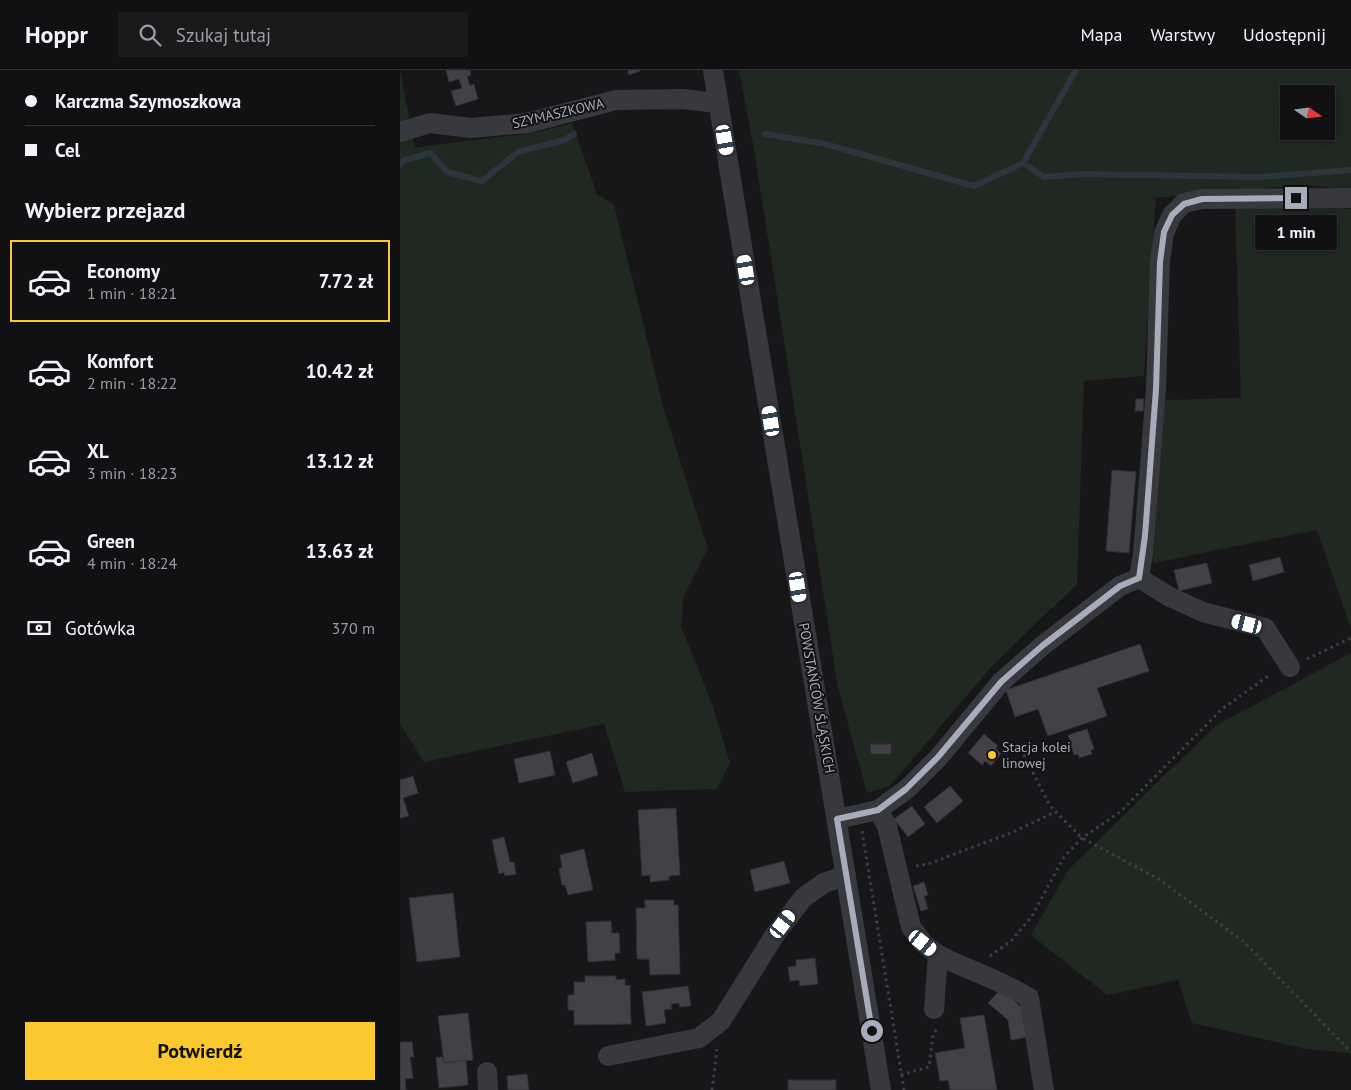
<!DOCTYPE html>
<html lang="pl">
<meta charset="utf-8">
<style>
body{margin:0;font-family:"PT Sans",sans-serif;background:#1a1a1c;color:#f1f3f6;height:100vh;display:flex;flex-direction:column;font-size:19px;white-space:nowrap}
*{box-sizing:border-box;margin:0}
p{font-size:16px;color:#9c9da0}
.icon{flex:none;width:28px;height:28px;fill:none;stroke:currentColor;stroke-width:2;stroke-linecap:round;stroke-linejoin:round}
.map{position:relative;flex:1;overflow:hidden}
.drawer{display:flex;flex-direction:column;background:#111113;width:400px}
.drawer>*{flex:none}
.banner{display:grid;align-content:center;height:110px;padding:0 25px;background:#111113}
.needle{width:32px;rotate:104deg}
.controls{position:absolute;left:880px;top:15px;display:grid;gap:10px}
.controls a{display:grid;place-items:center;width:55px;height:55px;border-radius:0px;background:#111113;box-shadow:0 2px 12px #0003,0 0 0 1px #303133;font-size:25px}
.end{position:absolute;width:22px;height:22px;margin:-11px;border:6px solid #a8acba;background:#111;box-shadow:0 0 0 2px #111}
.from{border-radius:50%}
.bubble{position:absolute;height:35px;border-radius:0px;background:#111113;box-shadow:0 2px 12px #0003,0 0 0 1px #303133;font-size:16px;font-weight:800;line-height:35px;text-align:center}
.car{position:absolute;width:15px;height:30px;margin:-15px -8px;border-radius:6px;box-shadow:0 0 4px 1px #0007;background:linear-gradient(#fff 24%,#345 0 40%,#fff 0 76%,#345 0 86%,#fff 0)}
.banner b{display:flex;align-items:center;gap:18px;height:48px;font-size:19px}
.banner b+b{border-top:1px solid #303133}
.banner i{width:12px;height:12px;background:#f1f3f6}
ul{padding:0;list-style:none}
li{display:flex;align-items:center;gap:15px;height:82px;margin:0 10px 8px;padding:0 15px;border:2px solid transparent;border-radius:0px}
li div{flex:1}
li b{display:block;font-size:19px}
li em{font-style:normal;font-weight:800}
li.on{border-color:#fbc82d}
li>.icon{width:45px;height:45px;stroke-width:1.5}
h2{padding:0 25px;font-size:22px;line-height:60px}
.pay{display:flex;align-items:center;gap:12px;height:55px;padding:0 25px;font-size:19px}
.pay p{margin-inline-start:auto}
.action{display:flex;gap:10px;margin-top:auto;padding:10px 25px}
.action a{flex:1;height:58px;border-radius:0px;background:#fbc82d;color:#111;font-size:20px;font-weight:800;line-height:58px;text-align:center}
header{display:flex;align-items:center;gap:30px;box-sizing:border-box;height:70px;padding:0 25px;background:#111113;border-bottom:1px solid #303133}
header strong{font-size:24px}
nav{display:flex;gap:28px;margin-inline-start:auto;font-size:18px}
.search{width:350px;height:45px;background:#1a1a1c;display:flex;align-items:center;gap:12px;box-sizing:border-box;padding:0 18px;border-radius:0px;color:#9c9da0;font-size:19px}
main{display:flex;flex:1;min-height:0}
.map>svg:first-child{display:block}
</style>
<header>
<strong>Hoppr</strong>
<div class="search"><svg class="icon" aria-label="search" viewBox="0 0 24 24"><circle cx="10" cy="10" r="6"/><path d="M15 15l6 6"/></svg>Szukaj tutaj</div>
<nav><a>Mapa</a><a>Warstwy</a><a>Udostępnij</a></nav>
</header>
<main>
<section class="drawer">
<div class="banner">
<b><i class="from"></i>Karczma Szymoszkowa</b>
<b><i></i>Cel</b>
</div>
<h2>Wybierz przejazd</h2>
<ul>
<li class="on"><svg class="icon" aria-label="car" viewBox="0 0 24 24"><path d="M5 17H2v-5l4-1 3-4h7l3 4 3 1v5h-3M9 17h6M6 11h13"/><circle cx="7" cy="17" r="2"/><circle cx="17" cy="17" r="2"/></svg><div><b>Economy</b><p>1 min · 18:21</p></div><em>7.72 zł</em></li>
<li><svg class="icon" aria-label="car" viewBox="0 0 24 24"><path d="M5 17H2v-5l4-1 3-4h7l3 4 3 1v5h-3M9 17h6M6 11h13"/><circle cx="7" cy="17" r="2"/><circle cx="17" cy="17" r="2"/></svg><div><b>Komfort</b><p>2 min · 18:22</p></div><em>10.42 zł</em></li>
<li><svg class="icon" aria-label="car" viewBox="0 0 24 24"><path d="M5 17H2v-5l4-1 3-4h7l3 4 3 1v5h-3M9 17h6M6 11h13"/><circle cx="7" cy="17" r="2"/><circle cx="17" cy="17" r="2"/></svg><div><b>XL</b><p>3 min · 18:23</p></div><em>13.12 zł</em></li>
<li><svg class="icon" aria-label="car" viewBox="0 0 24 24"><path d="M5 17H2v-5l4-1 3-4h7l3 4 3 1v5h-3M9 17h6M6 11h13"/><circle cx="7" cy="17" r="2"/><circle cx="17" cy="17" r="2"/></svg><div><b>Green</b><p>4 min · 18:24</p></div><em>13.63 zł</em></li>
</ul>
<div class="pay"><svg class="icon" aria-label="cash" viewBox="0 0 24 24"><path d="M3 7h18v10H3z"/><circle cx="12" cy="12" r="2"/></svg>Gotówka<p>370 m</p></div>
<div class="action"><a>Potwierdź</a></div>
</section>
<div class="map">
<svg width="951" height="1020" viewBox="0 0 951 1020">
<rect width="100%" height="100%" fill="#171719"/>
<g fill="#1f2821" fill-rule="evenodd">
<path d="M0 0 15 78C67 69 123 68 172 53L197 124 214 135 265 343 308 479 284 525 281 556 312 634 330 693 317 719 225 722 204 654 24 692 0 654Z"/>
<path d="M339 0H951V119L902 115 756 128 744 306 684 311 677 514 593 595 490 716 467 723 438 618 355 85ZM889 24H926V61H889Z"/>
<polygon points="908,134 951,139 951,559 917,460 753,493 763,330 841,328 835,139"/>
<polygon points="951,583 951,983 907,979 792,953 778,910 707,925 631,865 668,800 815,656"/>
</g>
<g fill="none" stroke-linecap="round" stroke-linejoin="round">
<g stroke="#2c353e" stroke-width="6">
<polyline points="365,64 425,74 574,116 623,93 676,0"/>
<polyline points="623,93 644,107 681,104 860,107 951,100"/>
<polyline points="0,95 4,90 31,83 47,102 82,111 118,82 164,70 174,64"/>
</g>
</g>
<g fill="#414146" stroke="#313135">
<polygon points="46,0 70,0 71,5 67,6 70,16 74,14 78,29 56,36 51,21 62,18 59,9 49,12"/>
<polygon points="228,0 239,0 240,1 229,5"/>
<polygon points="736,329 744,329 743,341 735,341"/>
<polygon points="712,400 736,402 729,483 706,481"/>
<polygon points="880,487 884,502 853,511 849,495"/>
<polygon points="807,493 812,513 779,521 774,500"/>
<polygon points="740,574 749,601 697,618 707,646 648,666 638,639 615,647 606,620"/>
<polygon points="687,659 694,679 691,680 692,684 679,688 678,684 674,685 668,665"/>
<polygon points="584,664 598,676 596,679 601,684 591,696 585,691 582,695 568,683"/>
<polygon points="470,674 491,674 491,684 471,684"/>
<polygon points="150,681 155,705 119,713 114,689"/>
<polygon points="192,683 198,705 173,713 166,692"/>
<polygon points="13,706 18,723 3,728 9,746 0,748 0,710"/>
<polygon points="550,716 563,731 537,753 524,737"/>
<polygon points="512,736 525,754 508,767 494,749"/>
<polygon points="276,738 280,805 269,806 269,810 250,812 250,805 242,806 238,740"/>
<polygon points="104,767 110,792 114,792 116,804 105,806 104,802 99,804 92,770"/>
<polygon points="184,779 193,820 168,825 165,815 162,815 159,799 162,797 160,785"/>
<polygon points="384,791 390,813 355,822 350,800"/>
<polygon points="524,812 528,825 524,826 528,839 521,841 513,816"/>
<polygon points="53,823 60,887 17,892 9,828"/>
<polygon points="245,830 274,830 274,835 278,835 280,904 250,905 249,889 237,889 236,838 245,838"/>
<polygon points="211,851 212,863 219,863 220,883 215,883 215,890 188,892 186,852"/>
<polygon points="415,888 418,914 400,916 399,910 390,911 388,897 396,896 396,890"/>
<polygon points="185,906 216,906 216,910 225,909 225,916 230,915 231,954 174,955 174,940 168,940 168,925 174,925 174,912 185,912"/>
<polygon points="288,916 291,936 280,937 279,933 271,934 272,939 264,940 266,953 246,956 242,922"/>
<polygon points="601,919 623,939 628,967 611,970 608,950 588,933"/>
<polygon points="68,943 73,990 44,993 38,946"/>
<polygon points="584,945 597,1020 550,1020 548,1010 540,1011 535,983 565,978 560,948"/>
<polygon points="0,972 12,972 14,987 10,987 13,1008 5,1009 6,1020 0,1020"/>
<polygon points="36,987 43,987 44,993 66,990 68,1015 39,1018"/>
<polygon points="127,1004 129,1020 108,1020 107,1006"/>
<rect x="388" y="1010" width="48" height="10"/>
</g>
<g fill="none" stroke-linecap="round" stroke-linejoin="round">
<g stroke="#3e3f46" stroke-width="3" stroke-dasharray="2.5 4" stroke-linecap="butt">
<polyline points="907,589 951,568"/>
<polyline points="621,679 650,736 682,768 757,808 843,871 951,982"/>
<polyline points="462,761 504,1020"/>
<polyline points="516,796 528,794 613,762 655,742"/>
<polyline points="590,886 611,871 632,846 664,787 682,768 720,742 822,639 871,604"/>
<polyline points="501,1005 529,997 533,966 537,958"/>
<polyline points="312,1020 317,979"/>
</g>
<g stroke="#38383f" stroke-width="20">
<polyline points="313,0 481,1020"/>
<polyline points="0,62 30,53 71,58 127,53 216,30 282,29 318,33"/>
<polyline points="739,508 770,527 803,542 865,558 890,597"/>
<polyline points="478,740 487,756 511,857 523,873 538,885 534,939"/>
<polyline points="437,749 478,740 507,719 539,687 601,612 642,576 720,516 739,508 743,484 756,319 760,192 764,163 772,145 784,133 802,129 951,128"/>
<path d="M538 885C568 900 601 910 629 928L644 1020"/>
<polyline points="208,986 299,968 321,951 374,866 403,828 424,813 446,805"/>
<polyline points="87,1002 88,1020"/>
</g>
</g>
<g fill="none" stroke-linecap="round" stroke-linejoin="round">
<polyline stroke="#a8acba" stroke-width="6" points="472,961 437,749 478,740 506,719 538,687 601,612 642,576 720,516 739,508 745,466 756,319 760,192 764,162 772,145 784,134 802,129 896,128"/>
</g>
<circle fill="#fbc82d" stroke="#121214" stroke-width="2" cx="592" cy="685" r="5"/>
<g text-anchor="middle" dominant-baseline="central" stroke-width="4" stroke-linejoin="round" paint-order="stroke">
<g font-size="14" fill="#a8acba" stroke="#121214">
<text transform="translate(158 43) rotate(-13)">SZYMASZKOWA</text>
<text transform="translate(417 628) rotate(80)">POWSTAŃCÓW ŚLĄSKICH</text>
</g>
<g font-size="14" fill="#a8acba" stroke="#121214" text-anchor="start">
<text x="602" y="677">Stacja kolei<tspan x="602" dy="16">linowej</tspan></text>
</g>
</g>
</svg>
<div class="controls">
<a><svg class="needle" viewBox="-14 -14 28 28"><path d="M0-13l5 13h-10z" fill="#e53935"/><path d="M0 13l5-13h-10z" fill="#9c9da0"/></svg></a>
</div>
<i class="end from" style="left:472px;top:961px"></i>
<i class="end" style="left:896px;top:128px"></i>
<div class="bubble" style="left:855px;top:145px;width:82px">1 min</div>
<i class="car" style="left:325px;top:70px;rotate:170deg"></i>
<i class="car" style="left:346px;top:200px;rotate:351deg"></i>
<i class="car" style="left:371px;top:351px;rotate:351deg"></i>
<i class="car" style="left:398px;top:517px;rotate:171deg"></i>
<i class="car" style="left:847px;top:554px;rotate:284deg"></i>
<i class="car" style="left:383px;top:854px;rotate:37deg"></i>
<i class="car" style="left:523px;top:873px;rotate:129deg"></i>
</div>
</main>
